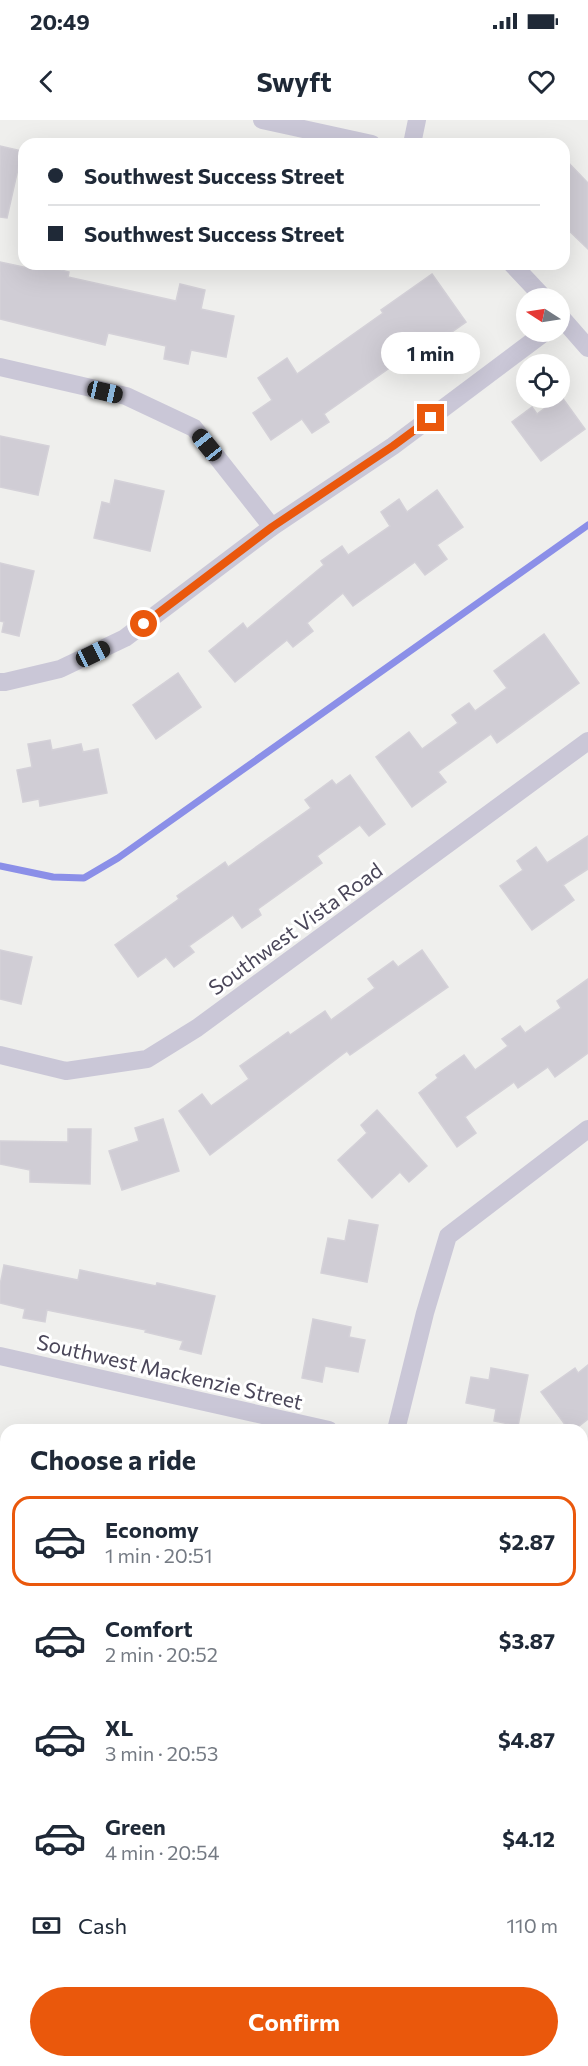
<!DOCTYPE html>
<meta charset="utf-8">
<style>
body{margin:0;font-family:Commissioner,sans-serif;background:#f2f2f3;color:#1f2937;height:100vh;display:flex;flex-direction:column;font-size:22px;white-space:nowrap}
*{box-sizing:border-box;margin:0}
p{font-size:20px;color:#747a83}
.icon{flex:none;width:33px;height:33px;fill:none;stroke:currentColor;stroke-width:2;stroke-linecap:round;stroke-linejoin:round}
.map{position:relative;flex:1;overflow:hidden}
.drawer{position:absolute;left:0px;top:1304px;width:588px;height:644px;display:flex;flex-direction:column;background:#fff;border-radius:18px 18px 0 0;box-shadow:0 6px 24px #0002}
.drawer>*{flex:none}
.top-card{position:absolute;left:18px;top:18px;width:552px;height:132px;border-radius:18px;box-shadow:0 6px 24px #0002;display:grid;align-content:center;height:132px;padding:0 30px;background:#fff}
.needle{width:39px;rotate:282deg}
.fabs{position:absolute;left:516px;top:168px;display:grid;gap:12px}
.fabs a{display:grid;place-items:center;width:54px;height:54px;border-radius:50%;background:#fff;box-shadow:0 6px 24px #0002;font-size:30px}
.end{position:absolute;width:27px;height:27px;margin:-14px;border:8px solid #ea580c;background:#fff;box-shadow:0 0 0 3px #fff}
.from{border-radius:50%}
.bubble{position:absolute;height:42px;border-radius:21px;background:#fff;box-shadow:0 6px 24px #0002;font-size:20px;font-weight:700;line-height:42px;text-align:center}
.car{position:absolute;width:18px;height:36px;margin:-18px -9px;border-radius:8px;box-shadow:0 0 4px 2px #0007;background:linear-gradient(#222 24%,#8ab4d8 0 40%,#222 0 76%,#8ab4d8 0 86%,#222 0)}
.top-card b{display:flex;align-items:center;gap:21px;height:57px;font-size:22px}
.top-card b+b{border-top:2px solid #e0e1e3}
.top-card i{width:15px;height:15px;background:#1f2937}
ul{padding:0;list-style:none}
li{display:flex;align-items:center;gap:18px;height:90px;margin:0 12px 9px;padding:0 18px;border:3px solid transparent;border-radius:18px}
li div{flex:1}
li b{display:block;font-size:22px}
li em{font-style:normal;font-weight:700}
li.on{border-color:#ea580c}
li>.icon{width:54px;height:54px;stroke-width:1.5}
h2{padding:0 30px;font-size:27px;line-height:72px}
.pay{display:flex;align-items:center;gap:15px;height:66px;padding:0 30px;font-size:22px}
.pay p{margin-inline-start:auto}
.cta{display:flex;gap:12px;margin-top:auto;padding:12px 30px}
.cta a{flex:1;height:69px;border-radius:36px;background:#ea580c;color:#fff;font-size:24px;font-weight:700;line-height:69px;text-align:center}
.status{display:flex;justify-content:space-between;align-items:center;height:42px;padding:0 30px;background:#fff;direction:ltr}
.status svg{height:16px;fill:currentColor}
header{display:flex;justify-content:space-between;align-items:center;height:78px;padding:0 30px;background:#fff;font-size:27px;font-weight:700}
.map>svg:first-child{display:block}
</style>
<div class="status"><b>20:49</b><svg viewBox="0 0 49 12"><path d="M0 12V9h3v3zM5 12V6h3v6zM10 12V3h3v9zM15 12V0h3v12zM26 1h20v11H26zM47 4h2v5h-2z"/></svg></div>
<header><svg class="icon" aria-label="back" viewBox="0 0 24 24"><path d="M15 5l-7 7 7 7"/></svg>Swyft<svg class="icon" aria-label="heart" viewBox="0 0 24 24"><path d="M12 20l-8-8c-3-5 5-10 8-4 3-6 11-1 8 4z"/></svg></header>
<div class="map">
<svg width="588" height="1946" viewBox="0 0 588 1946">
<rect width="100%" height="100%" fill="#efefed"/>
<g fill="#bce6ec">
<polygon points="0,1532 6,1533 6,1941 478,1941 466,1946 0,1946"/>
<polygon points="582,1656 588,1657 588,1878 582,1882"/>
</g>
<polygon fill="#8b8fe8" points="588,1893 588,1946 496,1946 507,1941 582,1941 582,1897"/>
<g fill="none" stroke-linecap="round" stroke-linejoin="round">
<polyline stroke="#8b8fe8" stroke-width="7" points="0,746 53,757 84,758 118,738 588,405"/>
</g>
<g fill="#d0cdd5" stroke="#d4d1d8" stroke-width="1.5">
<polygon points="0,26 22,31 7,98 0,97"/>
<polygon points="564,38 588,63 588,129 564,106"/>
<polygon points="0,142 28,148 29,144 38,144 69,152 68,157 176,181 180,164 205,170 201,189 234,196 226,237 191,230 188,244 164,239 166,226 108,213 105,225 0,199"/>
<polygon points="432,154 466,202 415,238 411,233 324,294 329,302 312,313 302,299 271,320 253,293 272,280 258,258 287,238 297,254 383,193 381,190"/>
<polygon points="561,276 585,309 541,341 512,302 532,287 537,294"/>
<polygon points="0,316 49,326 38,375 0,367"/>
<polygon points="115,360 164,371 150,431 94,418 102,382 110,384"/>
<polygon points="437,370 463,407 437,425 447,439 425,455 415,442 353,486 343,473 307,503 313,511 293,527 287,520 235,562 209,531 243,503 247,509 324,445 321,441 342,426 348,435 390,406 381,392 399,379 407,392"/>
<polygon points="0,443 34,451 19,516 2,512 4,502 0,501"/>
<polygon points="544,514 579,563 497,623 491,614 438,652 446,662 412,687 376,637 409,612 422,629 458,603 452,595 469,583 475,591 507,568 494,551"/>
<polygon points="178,553 201,587 156,619 133,585"/>
<polygon points="50,620 52,630 81,624 83,632 98,629 107,673 40,686 39,679 23,682 17,650 32,647 28,624"/>
<polygon points="350,655 385,704 369,716 360,705 317,736 322,743 258,789 261,795 242,808 233,795 189,826 194,832 174,847 166,837 138,857 115,825 179,779 177,776 225,742 228,747 311,688 305,680 332,660 336,665"/>
<polygon points="588,716 588,749 563,765 574,780 532,810 500,766 523,750 517,741 536,727 547,743"/>
<polygon points="0,830 32,837 21,884 0,879"/>
<polygon points="422,830 448,867 350,935 347,931 210,1035 179,991 202,974 211,986 249,959 240,946 288,912 290,915 325,891 331,900 375,868 368,859 393,841 398,847"/>
<polygon points="588,859 588,933 555,957 548,947 518,968 514,962 465,997 476,1013 457,1027 419,973 438,958 436,955 464,935 475,950 508,926 502,919 520,906 525,913 561,888 557,881"/>
<polygon points="377,990 427,1046 409,1062 400,1052 372,1078 338,1040 367,1013 361,1005"/>
<polygon points="163,999 179,1051 122,1070 109,1031 139,1021 135,1008"/>
<polygon points="68,1009 91,1009 90,1064 30,1062 30,1050 0,1044 0,1021 68,1022"/>
<polygon points="349,1100 378,1105 367,1162 321,1153 328,1118 345,1121"/>
<polygon points="4,1145 78,1160 80,1150 156,1166 157,1163 215,1176 201,1234 180,1229 183,1221 145,1212 146,1210 47,1190 45,1202 23,1198 25,1189 0,1183 0,1165"/>
<polygon points="313,1199 351,1207 349,1217 365,1220 358,1252 325,1246 322,1262 302,1258"/>
<polygon points="588,1245 588,1299 574,1310 569,1310 541,1272 575,1248 578,1253"/>
<polygon points="491,1248 528,1255 518,1306 494,1301 496,1289 466,1283 471,1257 489,1260"/>
</g>
<g fill="none" stroke-linecap="round" stroke-linejoin="round">
<g stroke="#cac7d7" stroke-width="18">
<polyline points="262,0 372,24"/>
<polyline points="412,24 417,0"/>
<polyline points="512,144 544,178"/>
<polyline points="560,196 588,228"/>
<polyline points="0,247 126,276 194,308 272,407"/>
<polyline points="0,562 5,562 60,549 125,518 272,407 393,326 545,212"/>
<polyline points="0,935 66,951 147,939 197,908 588,621"/>
<polyline points="0,1236 329,1310"/>
<polyline points="396,1310 425,1193 448,1116 588,1009"/>
<polyline points="582,1364 588,1361"/>
<polyline points="0,1664 6,1665"/>
</g>
</g>
<g fill="none" stroke-linecap="round" stroke-linejoin="round">
<polyline stroke="#ea580c" stroke-width="8" points="144,504 272,407 393,326 431,298"/>
</g>
<g text-anchor="middle" dominant-baseline="central" stroke-width="6" stroke-linejoin="round" paint-order="stroke">
<g font-size="21" fill="#4a4659" stroke="#fff">
<text transform="translate(295 808) rotate(-36)">Southwest Vista Road</text>
<text transform="translate(170 1251) rotate(13)">Southwest Mackenzie Street</text>
</g>
</g>
</svg>
<div class="fabs">
<a><svg class="needle" viewBox="-14 -14 28 28"><path d="M0-13l5 13h-10z" fill="#e53935"/><path d="M0 13l5-13h-10z" fill="#747a83"/></svg></a>
<a><svg class="icon" aria-label="locate" viewBox="0 0 24 24"><circle cx="12" cy="12" r="6"/><path d="M12 2v4M12 18v4M2 12h4M18 12h4"/></svg></a>
</div>
<i class="end from" style="left:144px;top:504px"></i>
<i class="end" style="left:431px;top:298px"></i>
<div class="bubble" style="left:381px;top:212px;width:99px">1 min</div>
<i class="car" style="left:105px;top:272px;rotate:103deg"></i>
<i class="car" style="left:207px;top:325px;rotate:321deg"></i>
<i class="car" style="left:93px;top:534px;rotate:64deg"></i>
<div class="top-card">
<b><i class="from"></i>Southwest Success Street</b>
<b><i></i>Southwest Success Street</b>
</div>
<section class="drawer">
<h2>Choose a ride</h2>
<ul>
<li class="on"><svg class="icon" aria-label="car" viewBox="0 0 24 24"><path d="M5 17H2v-5l4-1 3-4h7l3 4 3 1v5h-3M9 17h6M6 11h13"/><circle cx="7" cy="17" r="2"/><circle cx="17" cy="17" r="2"/></svg><div><b>Economy</b><p>1 min · 20:51</p></div><em>$2.87</em></li>
<li><svg class="icon" aria-label="car" viewBox="0 0 24 24"><path d="M5 17H2v-5l4-1 3-4h7l3 4 3 1v5h-3M9 17h6M6 11h13"/><circle cx="7" cy="17" r="2"/><circle cx="17" cy="17" r="2"/></svg><div><b>Comfort</b><p>2 min · 20:52</p></div><em>$3.87</em></li>
<li><svg class="icon" aria-label="car" viewBox="0 0 24 24"><path d="M5 17H2v-5l4-1 3-4h7l3 4 3 1v5h-3M9 17h6M6 11h13"/><circle cx="7" cy="17" r="2"/><circle cx="17" cy="17" r="2"/></svg><div><b>XL</b><p>3 min · 20:53</p></div><em>$4.87</em></li>
<li><svg class="icon" aria-label="car" viewBox="0 0 24 24"><path d="M5 17H2v-5l4-1 3-4h7l3 4 3 1v5h-3M9 17h6M6 11h13"/><circle cx="7" cy="17" r="2"/><circle cx="17" cy="17" r="2"/></svg><div><b>Green</b><p>4 min · 20:54</p></div><em>$4.12</em></li>
</ul>
<div class="pay"><svg class="icon" aria-label="cash" viewBox="0 0 24 24"><path d="M3 7h18v10H3z"/><circle cx="12" cy="12" r="2"/></svg>Cash<p>110 m</p></div>
<div class="cta"><a>Confirm</a></div>
</section>
</div>
